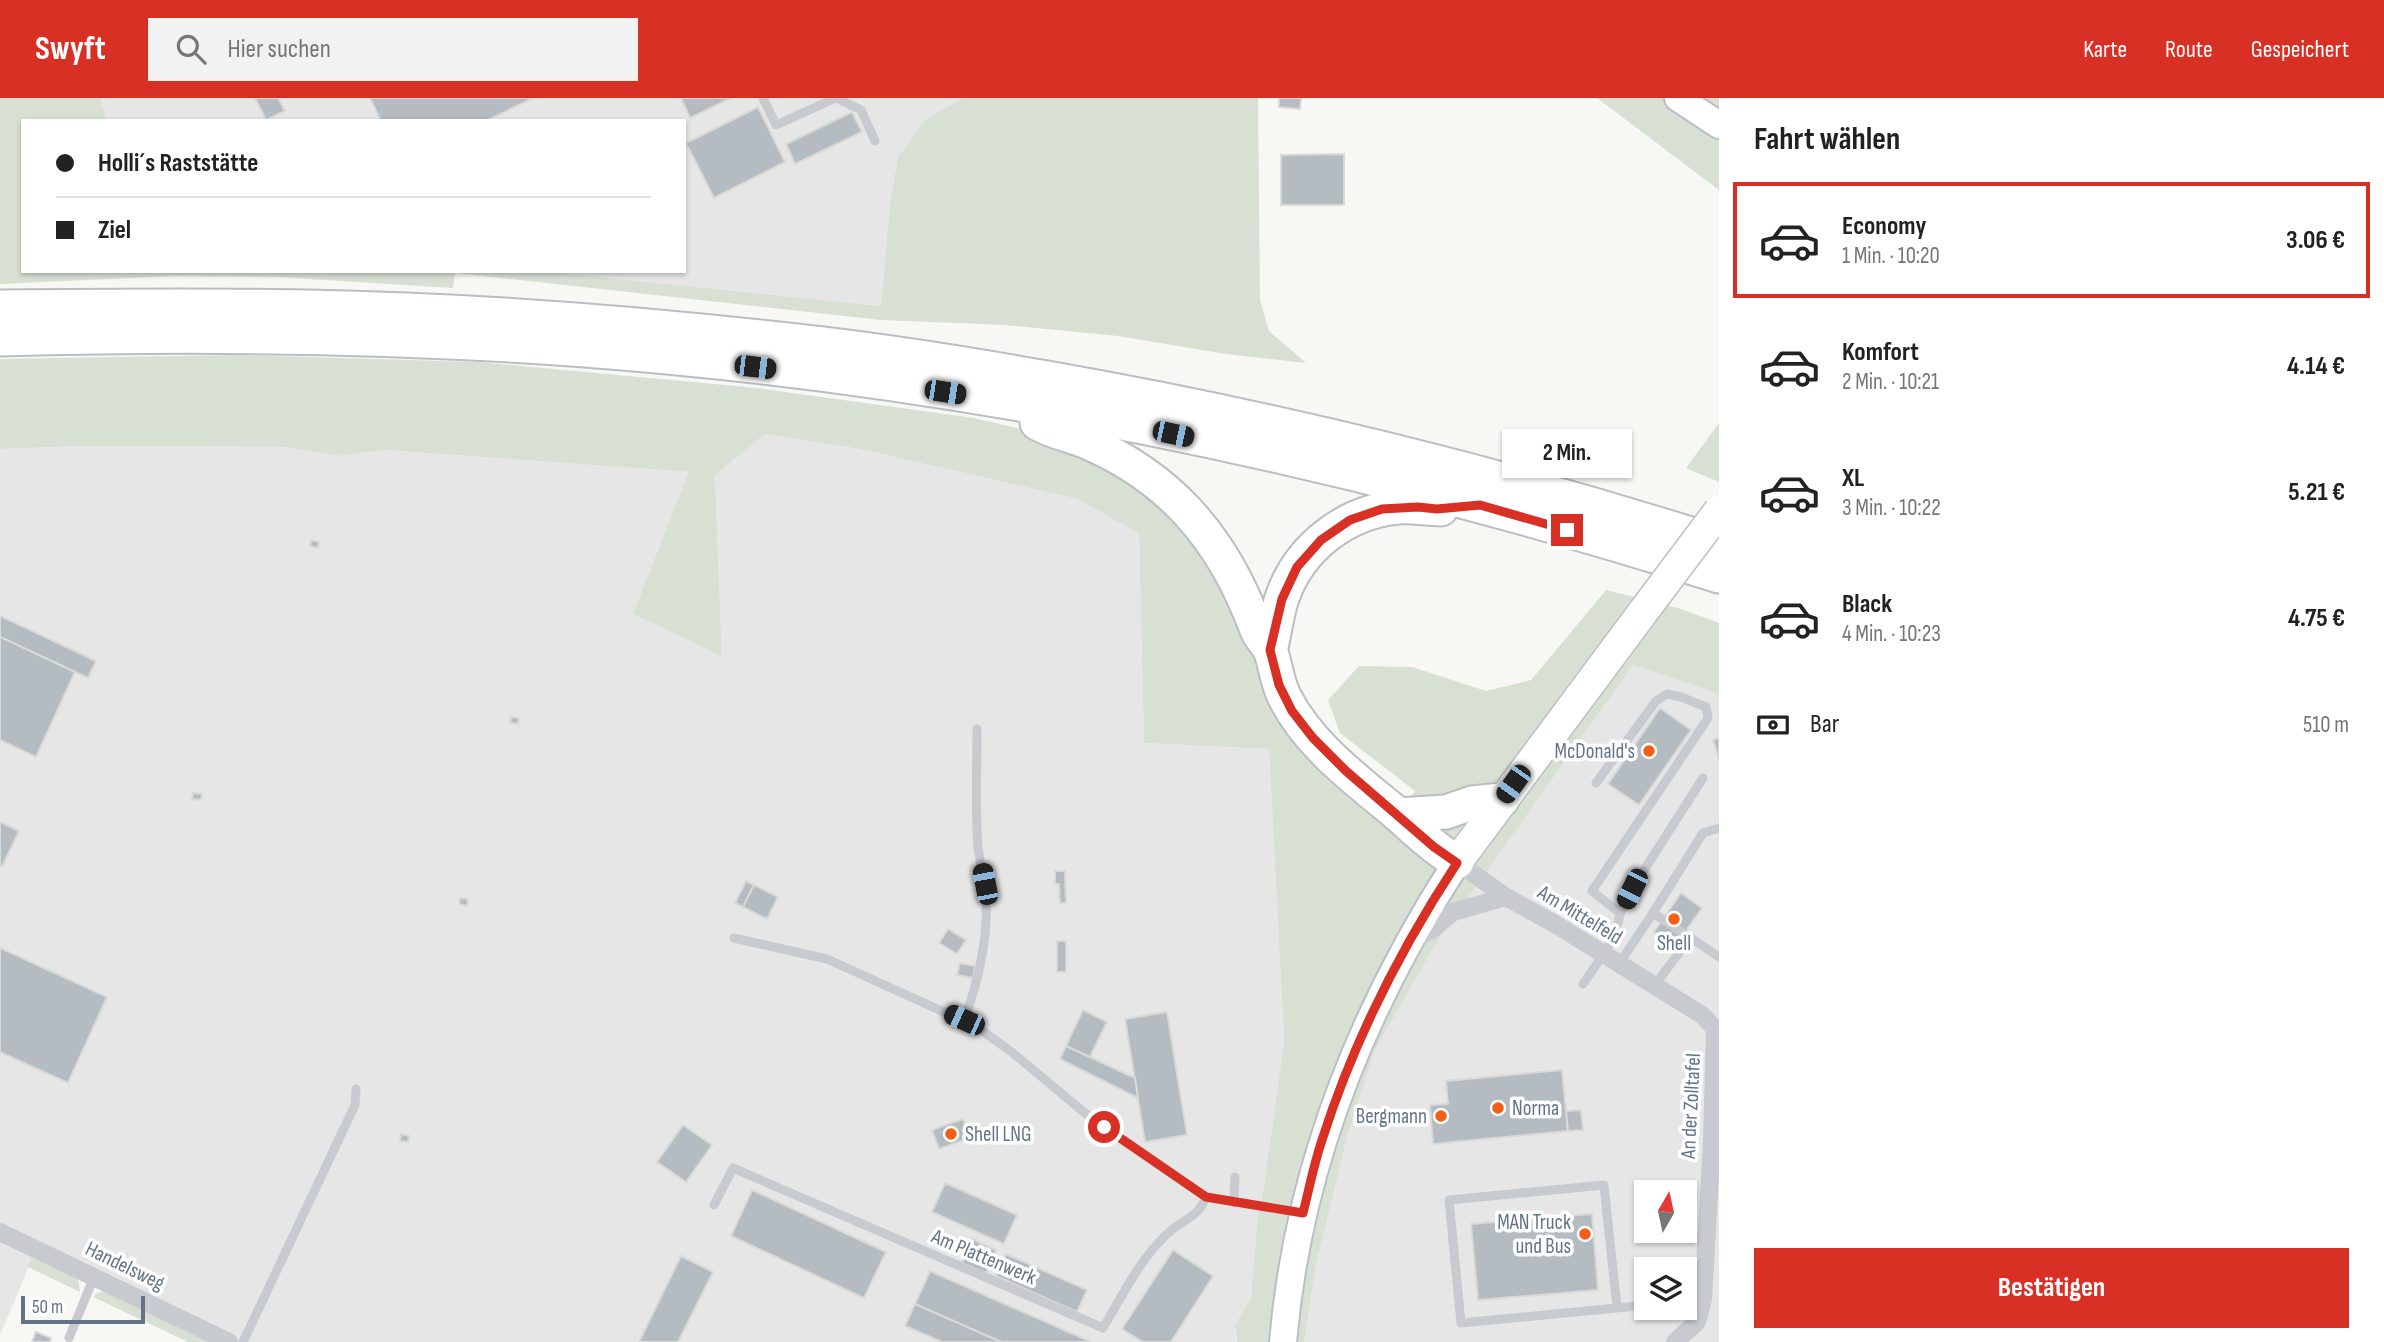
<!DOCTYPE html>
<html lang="de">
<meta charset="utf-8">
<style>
body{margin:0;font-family:"Sofia Sans Condensed",sans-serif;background:#f2f2f2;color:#222;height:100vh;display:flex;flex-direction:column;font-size:26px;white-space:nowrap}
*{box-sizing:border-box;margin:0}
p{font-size:23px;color:#767676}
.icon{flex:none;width:38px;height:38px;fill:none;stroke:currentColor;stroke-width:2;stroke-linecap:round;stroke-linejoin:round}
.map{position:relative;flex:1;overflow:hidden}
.side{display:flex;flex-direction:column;background:#fff;width:665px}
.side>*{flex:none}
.guide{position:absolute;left:21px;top:21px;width:665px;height:154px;border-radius:0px;box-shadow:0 2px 5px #0004;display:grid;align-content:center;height:154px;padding:0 35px;background:#fff}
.needle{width:46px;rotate:9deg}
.fabs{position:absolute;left:1634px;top:1082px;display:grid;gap:14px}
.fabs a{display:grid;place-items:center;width:63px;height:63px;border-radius:0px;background:#fff;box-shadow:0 2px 5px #0004;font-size:35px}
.scale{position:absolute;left:21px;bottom:18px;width:124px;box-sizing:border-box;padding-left:7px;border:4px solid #637488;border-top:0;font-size:19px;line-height:24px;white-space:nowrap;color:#637488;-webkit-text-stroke:5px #fff;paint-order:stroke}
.end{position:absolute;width:32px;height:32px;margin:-16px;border:9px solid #d93025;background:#fff;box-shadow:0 0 0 4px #fff}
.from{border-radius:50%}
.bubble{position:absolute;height:49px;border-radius:0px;background:#fff;box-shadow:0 2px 5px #0004;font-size:23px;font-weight:700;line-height:49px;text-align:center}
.car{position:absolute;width:21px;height:42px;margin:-21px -10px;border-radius:9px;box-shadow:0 0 5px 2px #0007;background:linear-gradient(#222 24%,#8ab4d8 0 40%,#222 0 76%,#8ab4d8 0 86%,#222 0)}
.guide b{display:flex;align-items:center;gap:24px;height:66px;font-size:26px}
.guide b+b{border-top:2px solid #e0e0e0}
.guide i{width:18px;height:18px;background:#222}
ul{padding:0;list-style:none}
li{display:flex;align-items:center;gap:21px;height:116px;margin:0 14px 10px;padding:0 21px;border:4px solid transparent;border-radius:0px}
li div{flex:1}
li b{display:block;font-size:26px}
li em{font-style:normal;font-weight:700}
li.active{border-color:#d93025}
li>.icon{width:63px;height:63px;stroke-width:1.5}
h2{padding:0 35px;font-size:32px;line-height:84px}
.pay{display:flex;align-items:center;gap:18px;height:77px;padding:0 35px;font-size:26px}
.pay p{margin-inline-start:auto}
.action{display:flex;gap:14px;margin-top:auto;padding:14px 35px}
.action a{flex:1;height:80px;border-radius:0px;background:#d93025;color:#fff;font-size:28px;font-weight:700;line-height:80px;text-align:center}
header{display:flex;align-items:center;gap:42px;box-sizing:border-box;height:98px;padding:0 35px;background:#d93025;color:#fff}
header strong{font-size:33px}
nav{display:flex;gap:38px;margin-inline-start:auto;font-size:24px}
.search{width:490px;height:63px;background:#f2f2f2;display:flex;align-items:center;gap:18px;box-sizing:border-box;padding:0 24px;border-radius:0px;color:#767676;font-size:26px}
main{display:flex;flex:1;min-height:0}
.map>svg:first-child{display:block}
</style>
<header>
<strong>Swyft</strong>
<div class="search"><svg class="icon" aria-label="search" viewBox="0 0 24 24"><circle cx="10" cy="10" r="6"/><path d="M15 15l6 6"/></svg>Hier suchen</div>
<nav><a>Karte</a><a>Route</a><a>Gespeichert</a></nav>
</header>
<main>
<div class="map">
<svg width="1719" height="1244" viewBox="0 0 1719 1244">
<rect width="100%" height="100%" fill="#f7f7f4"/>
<g fill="#e5e6e5" fill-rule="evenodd">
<polygon points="100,0 963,0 926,21 898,59 890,104 881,208 543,173 684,173 684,23 107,23"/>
<polygon points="765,336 860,351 1078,401 1139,436 1144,645 1269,651 1284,943 1265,1081 1257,1125 1251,1199 1235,1227 1236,1244 217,1244 33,1157 0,1237 0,351 83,348 286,349 340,358 384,352 690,374 633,516 722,557 715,377"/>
<path d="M1633 567 1719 596V1244H1304L1316 1167 1348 1036 1375 952 1435 847ZM1647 1094H1685V1132H1647ZM1647 1171H1685V1209H1647Z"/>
</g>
<g fill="#d8e0d4">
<polygon points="0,0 100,0 107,23 23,23 23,173 543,173 881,208 890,104 898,59 926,21 963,0 1258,0 1260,202 1269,233 1306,265 1226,256 1118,238 1005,227 881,222 455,175 453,190 278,179 175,178 0,186"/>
<polygon points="1597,0 1719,0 1719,92"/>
<polygon points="233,257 478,264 757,290 974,320 1047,337 1160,397 1238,502 1389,729 1415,693 1340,635 1328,602 1359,568 1412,569 1486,593 1531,582 1606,492 1678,510 1719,525 1719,596 1633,567 1435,847 1375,952 1348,1036 1316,1167 1304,1244 1237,1244 1235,1227 1251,1199 1257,1125 1265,1081 1284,943 1269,651 1144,645 1139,436 1078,401 860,351 765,336 715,377 722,558 633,516 689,374 384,352 340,358 286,349 83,348 0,351 0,261"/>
<polygon points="1719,325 1719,384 1686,370"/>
<polygon points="32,1157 78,1181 80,1194 28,1169 0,1239"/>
<polygon points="105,1193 215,1244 188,1244 93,1199 97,1195"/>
</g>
<g fill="#b4bbc1" stroke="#d9d9d6" stroke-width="2">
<polygon points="255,0 278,0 285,13 266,22"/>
<polygon points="370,0 533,0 486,23 381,23"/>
<polygon points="681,0 731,0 690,20"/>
<polygon points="1279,0 1301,0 1300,11 1279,9"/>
<polygon points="758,9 785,64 714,100 686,45"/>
<polygon points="852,14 862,34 795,66 786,46"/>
<polygon points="1344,56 1344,107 1281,107 1281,57"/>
<polygon points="311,442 319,444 318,450 310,448"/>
<polygon points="0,518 96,563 88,580 0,539"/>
<polygon points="0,539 75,574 36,659 0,642"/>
<polygon points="1660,610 1691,632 1639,707 1608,686"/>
<polygon points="511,619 519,620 518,626 510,625"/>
<polygon points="1719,640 1719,662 1713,642"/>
<polygon points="193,695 202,696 201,702 192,701"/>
<polygon points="0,724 19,733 2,769 0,768"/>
<polygon points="1055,773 1065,773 1066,805 1060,805 1059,786 1055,786"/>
<polygon points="746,783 754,787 743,809 735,805"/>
<polygon points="754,787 778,799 767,821 743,809"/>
<polygon points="1681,795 1702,810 1674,849 1654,834"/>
<polygon points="460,800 468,801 467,808 459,806"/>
<polygon points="948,831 966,842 957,856 939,845"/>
<rect x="1057" y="843" width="9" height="31"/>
<polygon points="0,850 107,899 68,985 0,954"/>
<polygon points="960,865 975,868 973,880 957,877"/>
<polygon points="1083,912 1107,924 1090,959 1066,948"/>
<polygon points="1167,914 1187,1037 1145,1044 1125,921"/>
<polygon points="1066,948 1135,980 1138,1000 1060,961"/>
<polygon points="1562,972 1568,1033 1433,1046 1430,1007 1448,1006 1446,983"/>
<polygon points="1581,1012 1583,1032 1568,1033 1566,1013"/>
<polygon points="963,1021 970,1040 939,1051 932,1032"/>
<polygon points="683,1027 712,1047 686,1084 657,1064"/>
<polygon points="401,1036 409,1038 408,1044 400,1043"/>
<polygon points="945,1085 1017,1117 1004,1146 932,1114"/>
<polygon points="752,1092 886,1154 864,1200 731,1138"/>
<polygon points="1592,1116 1598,1192 1478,1202 1471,1126"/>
<polygon points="972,1141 996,1152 986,1175 962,1165"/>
<polygon points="1173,1152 1213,1178 1171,1244 1143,1244 1122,1231"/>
<polygon points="1006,1156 1087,1192 1077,1214 996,1178"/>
<polygon points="681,1158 713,1174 678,1244 639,1244"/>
<polygon points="930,1173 1091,1244 1001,1244 915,1206"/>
<polygon points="915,1206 1001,1244 942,1244 905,1228"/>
<polygon points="36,1234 51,1240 50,1244 32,1244"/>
</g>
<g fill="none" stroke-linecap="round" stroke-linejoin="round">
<g stroke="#bbbfc5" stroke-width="30">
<g id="secondary">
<polyline points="1678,0 1719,27"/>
<path d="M1283 1244C1298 1069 1362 911 1457 764"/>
</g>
</g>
<g stroke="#bcbfc3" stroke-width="33">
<polyline id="primary" points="1457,764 1643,514"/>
</g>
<g stroke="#bbbec1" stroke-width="37">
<g id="motorway">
<path d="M0 209C102 208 204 207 307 209 473 212 640 225 805 244 886 253 967 266 1047 280 1275 320 1499 375 1719 445"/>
<path d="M0 241C219 235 439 238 657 258 1018 291 1374 369 1719 478"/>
<path d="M1037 325C1052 334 1071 337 1087 344 1124 360 1159 383 1187 413 1220 449 1240 487 1257 532 1260 540 1268 546 1271 554 1276 569 1277 585 1285 600 1309 647 1355 681 1395 714 1415 732 1434 750 1457 764"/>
<path d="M1270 552C1275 535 1276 517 1282 500 1299 450 1345 414 1398 409 1413 408 1427 411 1441 411"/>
<polyline points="1398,717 1446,714 1472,705 1502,702"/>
</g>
</g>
<g stroke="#c7cace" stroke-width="9">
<polyline points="763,0 776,27 836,0 861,12 875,43"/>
<polyline points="1620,815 1632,791 1703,680"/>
<polyline points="1653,815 1703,735 1719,730"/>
<polyline points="734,840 827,861 977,929 1013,955 1085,1015 1206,1099 1301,1115"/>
<polyline points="1619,866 1653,815 1719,859"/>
<path d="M1583 886C1597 865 1617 841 1620 815L1592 793 1708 620 1706 609 1681 599 1667 596 1656 603 1596 685"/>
<polyline points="1654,888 1691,839"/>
<path d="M964 922C980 879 990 832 985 786 983 773 979 761 978 749 975 710 977 670 977 631"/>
<polyline points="1234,1105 1235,1079"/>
<path d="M714 1107 733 1070 1103 1230C1122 1198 1140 1161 1167 1136 1182 1122 1199 1119 1206 1099"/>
<polyline points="1685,1203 1703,1201"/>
<polyline points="1617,1210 1604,1087 1449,1102 1461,1225 1647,1207"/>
<polyline points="69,1240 94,1179"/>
<polyline points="243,1244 355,1007 356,991"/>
</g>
<g stroke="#c7cace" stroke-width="18">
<polyline points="1457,764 1506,799 1555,826 1702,917 1715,931 1712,1043 1703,1201 1697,1224 1675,1244"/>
<polyline points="1411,842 1430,833 1453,814 1506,799"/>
<polyline points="0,1134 229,1244"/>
</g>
<use href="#secondary" stroke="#fff" stroke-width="26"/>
<use href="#primary" stroke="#fff" stroke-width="30"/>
<use href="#motorway" stroke="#fff" stroke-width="33"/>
<g stroke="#bcbfc3" stroke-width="33" stroke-linecap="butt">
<polyline id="primary-bridge" points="1643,514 1719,413"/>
</g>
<use href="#primary-bridge" stroke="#fff" stroke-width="30"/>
</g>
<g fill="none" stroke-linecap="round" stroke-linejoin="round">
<path stroke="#d93025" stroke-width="9" d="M1104 1029 1206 1099 1303 1115C1309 1091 1314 1066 1322 1042 1353 945 1401 850 1457 765L1434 749 1346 673 1313 640 1292 613 1279 587 1270 552 1282 501 1297 469 1321 442 1350 422 1382 411 1418 409 1437 411 1480 407 1567 432"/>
</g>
<g fill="#f45e18" stroke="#fff" stroke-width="2.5">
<circle cx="1649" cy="653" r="7"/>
<circle cx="1674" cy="821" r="7"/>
<circle cx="1498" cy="1010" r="7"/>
<circle cx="1441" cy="1018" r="7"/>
<circle cx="951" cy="1036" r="7"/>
<circle cx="1585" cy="1136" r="7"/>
</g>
<g text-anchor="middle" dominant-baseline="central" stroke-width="7" stroke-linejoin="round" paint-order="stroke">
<g font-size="21" fill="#637488" stroke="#fff" text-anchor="end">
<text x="1635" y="653">McDonald's</text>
<text x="1674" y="845" text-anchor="middle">Shell</text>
<text x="1512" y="1010" text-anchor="start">Norma</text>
<text x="1427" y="1018">Bergmann</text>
<text x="965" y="1036" text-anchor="start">Shell LNG</text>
<text x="1571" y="1124">MAN Truck<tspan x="1571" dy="24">und Bus</tspan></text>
</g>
<g font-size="21" fill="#637488" stroke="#fff">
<text transform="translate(1580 817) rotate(31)">Am Mittelfeld</text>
<text transform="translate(1691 1008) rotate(-87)">An der Zolltafel</text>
<text transform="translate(984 1159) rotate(23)">Am Plattenwerk</text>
<text transform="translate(125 1168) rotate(26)">Handelsweg</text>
</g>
</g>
</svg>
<div class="fabs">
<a><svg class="needle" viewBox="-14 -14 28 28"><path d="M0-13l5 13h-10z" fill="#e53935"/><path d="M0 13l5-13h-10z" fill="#767676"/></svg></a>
<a><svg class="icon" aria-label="layers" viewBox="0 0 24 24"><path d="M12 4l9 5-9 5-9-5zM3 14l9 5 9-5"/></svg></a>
</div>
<div class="scale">50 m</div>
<i class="end from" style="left:1104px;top:1029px"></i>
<i class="end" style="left:1567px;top:432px"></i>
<div class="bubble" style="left:1502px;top:331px;width:130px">2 Min.</div>
<i class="car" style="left:755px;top:269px;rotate:97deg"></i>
<i class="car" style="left:945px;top:294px;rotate:99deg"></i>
<i class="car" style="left:1173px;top:336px;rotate:102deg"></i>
<i class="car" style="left:1513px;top:686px;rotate:216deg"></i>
<i class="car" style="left:985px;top:786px;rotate:349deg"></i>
<i class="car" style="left:1632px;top:791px;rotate:206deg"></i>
<i class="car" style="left:964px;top:922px;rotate:294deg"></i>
<div class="guide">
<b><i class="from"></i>Holli´s Raststätte</b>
<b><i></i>Ziel</b>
</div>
</div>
<section class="side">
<h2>Fahrt wählen</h2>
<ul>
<li class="active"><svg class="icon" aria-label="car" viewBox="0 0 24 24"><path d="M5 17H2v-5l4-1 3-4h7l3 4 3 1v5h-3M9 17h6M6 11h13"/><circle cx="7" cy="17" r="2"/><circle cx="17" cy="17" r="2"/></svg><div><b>Economy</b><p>1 Min. · 10:20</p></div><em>3.06 €</em></li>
<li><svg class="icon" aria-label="car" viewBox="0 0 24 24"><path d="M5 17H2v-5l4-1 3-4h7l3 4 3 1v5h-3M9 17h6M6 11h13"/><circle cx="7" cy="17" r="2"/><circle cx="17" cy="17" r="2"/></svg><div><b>Komfort</b><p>2 Min. · 10:21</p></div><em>4.14 €</em></li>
<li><svg class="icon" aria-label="car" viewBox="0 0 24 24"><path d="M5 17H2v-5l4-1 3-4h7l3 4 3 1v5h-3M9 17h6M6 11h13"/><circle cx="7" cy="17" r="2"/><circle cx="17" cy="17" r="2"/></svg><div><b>XL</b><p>3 Min. · 10:22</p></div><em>5.21 €</em></li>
<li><svg class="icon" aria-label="car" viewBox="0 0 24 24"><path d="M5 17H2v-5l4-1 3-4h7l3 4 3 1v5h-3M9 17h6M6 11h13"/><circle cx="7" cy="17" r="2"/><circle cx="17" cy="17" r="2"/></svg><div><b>Black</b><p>4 Min. · 10:23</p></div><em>4.75 €</em></li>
</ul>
<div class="pay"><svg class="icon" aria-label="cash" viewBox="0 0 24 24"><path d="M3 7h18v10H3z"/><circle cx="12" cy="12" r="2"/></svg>Bar<p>510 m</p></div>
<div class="action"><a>Bestätigen</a></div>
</section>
</main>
